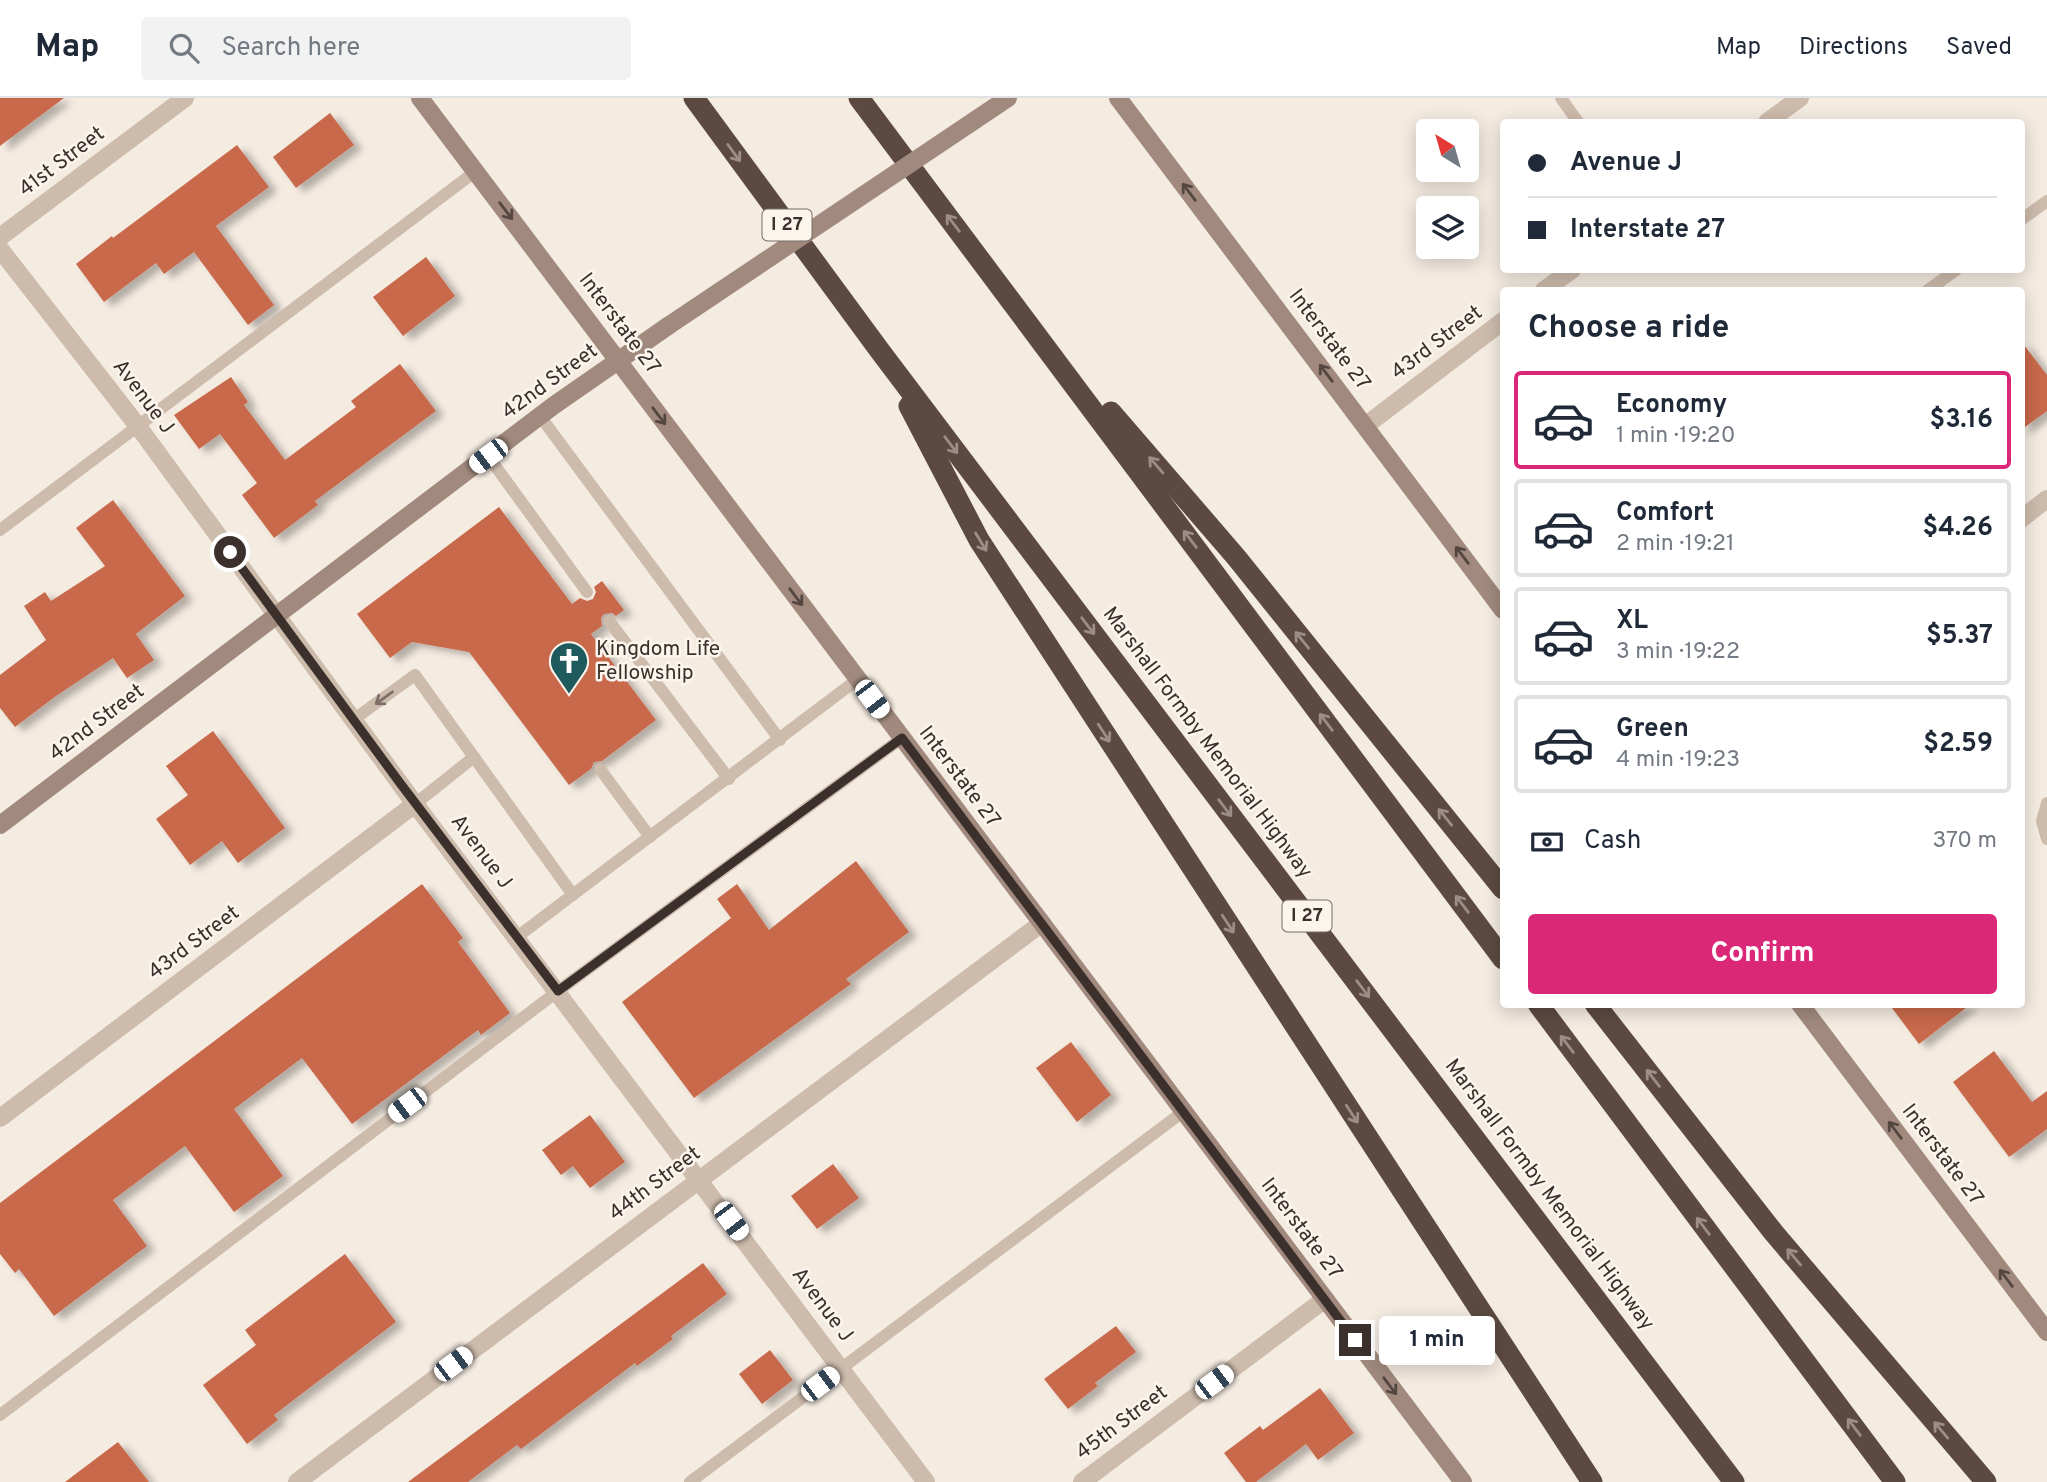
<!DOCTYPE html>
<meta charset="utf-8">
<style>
body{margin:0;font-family:Overpass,sans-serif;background:#f2f2f3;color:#1f2937;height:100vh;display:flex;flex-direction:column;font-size:26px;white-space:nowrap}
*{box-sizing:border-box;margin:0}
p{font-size:23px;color:#747a83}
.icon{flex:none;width:38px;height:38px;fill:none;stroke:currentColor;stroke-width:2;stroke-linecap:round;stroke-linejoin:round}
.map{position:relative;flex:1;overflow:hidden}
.panel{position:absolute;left:1500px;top:189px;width:525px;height:721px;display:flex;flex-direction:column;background:#fff;border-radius:7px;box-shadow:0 4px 18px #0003}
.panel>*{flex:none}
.guide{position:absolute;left:1500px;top:21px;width:525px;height:154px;border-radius:7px;box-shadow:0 4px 18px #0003;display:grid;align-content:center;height:154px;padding:0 28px;background:#fff}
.needle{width:46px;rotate:323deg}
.buttons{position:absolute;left:1416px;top:21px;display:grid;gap:14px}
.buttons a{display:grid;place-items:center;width:63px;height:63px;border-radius:7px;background:#fff;box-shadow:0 4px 18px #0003;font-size:35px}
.end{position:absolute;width:32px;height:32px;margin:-16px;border:9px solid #3b302b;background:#fff;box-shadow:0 0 0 4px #fff}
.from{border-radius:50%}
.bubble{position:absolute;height:49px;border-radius:7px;background:#fff;box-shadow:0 4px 18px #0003;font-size:23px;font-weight:700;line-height:49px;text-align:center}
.car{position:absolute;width:21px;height:42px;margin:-21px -10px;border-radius:9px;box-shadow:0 0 5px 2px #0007;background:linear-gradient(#fff 24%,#345 0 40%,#fff 0 76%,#345 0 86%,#fff 0)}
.guide b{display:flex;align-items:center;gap:24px;height:66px;font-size:26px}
.guide b+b{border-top:2px solid #e0e1e3}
.guide i{width:18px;height:18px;background:#1f2937}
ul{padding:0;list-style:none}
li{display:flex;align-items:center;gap:21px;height:98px;margin:0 14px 10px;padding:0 14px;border:4px solid #e0e1e3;border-radius:7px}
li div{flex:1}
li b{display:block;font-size:26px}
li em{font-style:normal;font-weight:700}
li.current{border-color:#db2777}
li>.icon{width:63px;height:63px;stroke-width:1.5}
h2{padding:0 28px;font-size:32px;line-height:84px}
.pay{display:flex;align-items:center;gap:18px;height:77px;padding:0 28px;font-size:26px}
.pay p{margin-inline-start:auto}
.action{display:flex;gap:14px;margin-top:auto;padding:14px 28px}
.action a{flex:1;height:80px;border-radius:7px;background:#db2777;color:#fff;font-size:28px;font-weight:700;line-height:80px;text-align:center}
header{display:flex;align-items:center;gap:42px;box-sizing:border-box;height:98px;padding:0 35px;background:#fff;border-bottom:2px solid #e0e1e3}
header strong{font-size:33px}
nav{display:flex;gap:38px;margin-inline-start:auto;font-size:24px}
.search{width:490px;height:63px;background:#f2f2f3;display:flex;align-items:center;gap:18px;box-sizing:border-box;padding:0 24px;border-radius:7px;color:#747a83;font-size:26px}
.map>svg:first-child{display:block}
</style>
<header>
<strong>Map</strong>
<div class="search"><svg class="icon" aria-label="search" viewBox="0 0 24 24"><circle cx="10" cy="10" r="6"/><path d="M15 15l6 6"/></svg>Search here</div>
<nav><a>Map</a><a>Directions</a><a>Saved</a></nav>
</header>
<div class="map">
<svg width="2047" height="1384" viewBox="0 0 2047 1384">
<defs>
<filter id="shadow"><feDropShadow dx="8" dy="4.5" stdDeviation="3.5" flood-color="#0004"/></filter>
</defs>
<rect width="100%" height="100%" fill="#f4ebe1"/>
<g fill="#c8694b" filter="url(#shadow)">
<polygon points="0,0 64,0 0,48"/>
<polygon points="330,15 354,47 296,90 273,59"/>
<polygon points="237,47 269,89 216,128 274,207 248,227 194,154 164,176 156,165 104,204 76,166 112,138 113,140"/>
<polygon points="426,159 455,198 403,238 373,199"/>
<polygon points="2021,243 2047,277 2047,313 2021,332"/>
<polygon points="400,266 436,313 315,403 318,407 274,440 242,397 257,385 220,336 199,351 174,317 231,279 248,304 244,307 285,362 356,309 351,303"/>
<polygon points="113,402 185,498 136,536 154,562 127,580 113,560 56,598 15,629 0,610 0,577 46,542 24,508 45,494 51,503 105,468 76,430"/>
<polygon points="499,409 572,506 580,500 587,503 593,501 596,494 594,489 602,483 624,512 616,518 612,515 604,516 601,520 602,528 591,536 656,622 602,663 594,664 591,671 569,687 469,554 412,544 390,560 357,516"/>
<polygon points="213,633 285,730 238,765 222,743 190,767 156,721 188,697 166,668"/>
<polygon points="856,763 909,834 846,881 851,886 694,1000 622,904 731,820 717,801 737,786 769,832"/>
<polygon points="422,786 463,840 458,844 510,915 481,937 478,932 352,1026 302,960 234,1011 283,1078 234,1114 185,1048 113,1102 147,1148 54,1218 19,1171 15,1175 0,1156 0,1105"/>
<polygon points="1889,906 1971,906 1919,946"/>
<polygon points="1071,944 1111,997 1077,1024 1036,970"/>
<polygon points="1994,953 2032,1004 2047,993 2047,1031 2009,1059 1953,984"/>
<polygon points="590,1017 625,1064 590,1090 573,1068 561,1077 542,1052"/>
<polygon points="833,1066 859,1100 817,1131 791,1098"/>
<polygon points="345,1156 396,1224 274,1317 278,1322 247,1346 203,1287 256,1247 245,1232"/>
<polygon points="703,1165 727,1196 671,1238 673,1241 637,1268 635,1265 521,1351 517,1347 468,1384 408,1384"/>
<polygon points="1116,1228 1136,1254 1095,1285 1098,1288 1068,1311 1044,1281"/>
<polygon points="770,1252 793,1282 762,1306 739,1276"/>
<polygon points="1320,1290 1354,1335 1318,1362 1306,1346 1256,1384 1246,1384 1224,1355 1260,1328 1263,1332"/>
<polygon points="118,1344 149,1384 65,1384"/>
</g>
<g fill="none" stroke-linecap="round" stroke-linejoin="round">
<g stroke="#cdbbac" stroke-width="12">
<polyline points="1561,0 1578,24"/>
<polyline points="2021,122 2047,103"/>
<polyline points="1928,192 1956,172"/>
<polyline points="540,318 780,642"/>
<polyline points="488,358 587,494"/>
<polyline points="0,432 476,73"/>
<polyline points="609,523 729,681"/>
<polyline points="353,622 415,577 573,797"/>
<polyline points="600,671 650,739"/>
<polyline points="2047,705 2042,723 2047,741"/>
<polyline points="415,706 474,659"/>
<polyline points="517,839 858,581"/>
<polyline points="0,1317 558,893 902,640"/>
<polyline points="690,1384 1184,1013"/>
</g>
<g stroke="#cdbbac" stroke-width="18">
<polyline points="1767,24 1800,0"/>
<polyline points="0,139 185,0"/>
<polyline points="0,151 137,327 415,706 926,1384"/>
<polyline points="1544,192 1572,172"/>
<polyline points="1365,328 1503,223"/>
<polyline points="2021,421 2047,401"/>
<polyline points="0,1020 415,706"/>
<polyline points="297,1384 1042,825"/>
<polyline points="1082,1384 1325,1201"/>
</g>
<g stroke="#a18a7d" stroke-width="18">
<polyline points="420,0 1463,1384"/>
<polyline points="1118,0 1503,512"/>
<polyline points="0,727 553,308 668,228"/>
<polyline points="1800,906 2047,1234"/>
</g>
<g stroke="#5c4a42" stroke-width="21">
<polyline points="694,0 880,253 1734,1384"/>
<polyline points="859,0 1503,861"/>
<polyline points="909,308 979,442 1592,1384"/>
<polyline points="1111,314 1236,459 1503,791"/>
<polyline points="1538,906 1895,1384"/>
<polyline points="1595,906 1774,1135 1986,1384"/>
</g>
<polyline stroke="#a18a7d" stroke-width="18" points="668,228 1008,0"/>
</g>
<defs><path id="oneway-shaft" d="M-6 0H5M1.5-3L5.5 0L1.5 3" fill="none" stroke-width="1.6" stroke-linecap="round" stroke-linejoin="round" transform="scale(1.75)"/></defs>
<g stroke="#9c8e87">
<use href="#oneway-shaft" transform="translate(734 55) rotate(54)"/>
<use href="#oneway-shaft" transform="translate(953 125) rotate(-127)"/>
<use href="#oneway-shaft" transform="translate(951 347) rotate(53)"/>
<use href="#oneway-shaft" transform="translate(1156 367) rotate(-131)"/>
<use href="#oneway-shaft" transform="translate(1190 441) rotate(-127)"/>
<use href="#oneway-shaft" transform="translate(981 444) rotate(59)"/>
<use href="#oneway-shaft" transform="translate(1088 528) rotate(53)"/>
<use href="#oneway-shaft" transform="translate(1302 542) rotate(-129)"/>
<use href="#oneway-shaft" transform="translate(1326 624) rotate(-127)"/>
<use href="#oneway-shaft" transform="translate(1104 635) rotate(57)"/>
<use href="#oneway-shaft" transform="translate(1225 710) rotate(53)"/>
<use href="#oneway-shaft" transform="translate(1445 719) rotate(-129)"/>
<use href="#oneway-shaft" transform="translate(1462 806) rotate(-127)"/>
<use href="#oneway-shaft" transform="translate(1228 826) rotate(57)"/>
<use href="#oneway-shaft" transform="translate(1363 891) rotate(53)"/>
<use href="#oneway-shaft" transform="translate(1567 946) rotate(-127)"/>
<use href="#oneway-shaft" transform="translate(1653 980) rotate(-128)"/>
<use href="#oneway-shaft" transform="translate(1352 1016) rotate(57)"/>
<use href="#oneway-shaft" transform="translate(1703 1128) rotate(-127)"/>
<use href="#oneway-shaft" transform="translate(1794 1159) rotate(-130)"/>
<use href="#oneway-shaft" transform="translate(1854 1329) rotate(-127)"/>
<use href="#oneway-shaft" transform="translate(1941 1332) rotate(-130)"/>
</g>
<g stroke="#544640">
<use href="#oneway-shaft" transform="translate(1189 94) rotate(-127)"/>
<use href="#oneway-shaft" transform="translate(506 113) rotate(53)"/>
<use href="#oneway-shaft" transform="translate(1326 275) rotate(-127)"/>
<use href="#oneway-shaft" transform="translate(659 318) rotate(53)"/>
<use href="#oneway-shaft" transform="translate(1462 457) rotate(-127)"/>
<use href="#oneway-shaft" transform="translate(796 499) rotate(53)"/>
<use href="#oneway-shaft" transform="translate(1895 1032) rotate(-127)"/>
<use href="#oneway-shaft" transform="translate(2006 1180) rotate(-127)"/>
<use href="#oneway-shaft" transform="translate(1390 1288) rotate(53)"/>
</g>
<use stroke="#7d6f65" href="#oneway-shaft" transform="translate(384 600) rotate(144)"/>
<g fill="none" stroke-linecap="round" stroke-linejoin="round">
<polyline stroke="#3b302b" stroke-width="9" points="230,454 400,685 558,893 902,640 1355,1242"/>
</g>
<defs>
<g id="church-pin" transform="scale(2.0125)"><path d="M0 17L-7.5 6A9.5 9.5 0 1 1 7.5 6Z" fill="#1f5a5e" stroke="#fbf5ee"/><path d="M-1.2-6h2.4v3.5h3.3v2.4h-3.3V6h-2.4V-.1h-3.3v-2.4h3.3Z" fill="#fff"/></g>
</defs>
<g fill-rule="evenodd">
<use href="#church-pin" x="569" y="563"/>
</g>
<g text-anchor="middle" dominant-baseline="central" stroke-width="5" stroke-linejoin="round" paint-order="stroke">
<g fill="#fbf5ee" stroke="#756b66" stroke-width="2">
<rect x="762.5" y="111.5" width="49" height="31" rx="5"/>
<rect x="1282.5" y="802.5" width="49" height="31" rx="5"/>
</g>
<g font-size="19" font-weight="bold" fill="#3b302b">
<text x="787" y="127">I 27</text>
<text x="1307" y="818">I 27</text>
</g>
<g font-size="21" fill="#3b302b" stroke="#fbf5ee">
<text transform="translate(62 64) rotate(-37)">41st Street</text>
<text transform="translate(619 226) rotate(53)">Interstate 27</text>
<text transform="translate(1329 242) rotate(53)">Interstate 27</text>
<text transform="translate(1437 245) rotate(-37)">43rd Street</text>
<text transform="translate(550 284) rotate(-36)">42nd Street</text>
<text transform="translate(143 299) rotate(53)">Avenue J</text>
<text transform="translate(97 625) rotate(-37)">42nd Street</text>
<text transform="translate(1207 645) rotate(53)">Marshall Formby Memorial Highway</text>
<text transform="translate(959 679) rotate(53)">Interstate 27</text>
<text transform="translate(481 754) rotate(53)">Avenue J</text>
<text transform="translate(194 845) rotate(-37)">43rd Street</text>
<text transform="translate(1942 1057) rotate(53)">Interstate 27</text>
<text transform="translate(655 1086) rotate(-37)">44th Street</text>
<text transform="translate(1549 1097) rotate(53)">Marshall Formby Memorial Highway</text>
<text transform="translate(1301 1131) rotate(53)">Interstate 27</text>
<text transform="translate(822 1207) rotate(53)">Avenue J</text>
<text transform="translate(1122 1325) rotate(-37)">45th Street</text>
</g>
<g font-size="21" fill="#3b302b" stroke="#fbf5ee" text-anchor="start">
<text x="596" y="551">Kingdom Life<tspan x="596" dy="24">Fellowship</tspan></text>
</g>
</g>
</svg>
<div class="buttons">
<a><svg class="needle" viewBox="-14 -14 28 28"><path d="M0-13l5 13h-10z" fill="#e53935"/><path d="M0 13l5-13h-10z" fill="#747a83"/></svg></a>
<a><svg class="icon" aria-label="layers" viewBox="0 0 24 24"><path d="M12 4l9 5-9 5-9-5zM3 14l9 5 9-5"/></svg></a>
</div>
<i class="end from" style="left:230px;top:454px"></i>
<i class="end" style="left:1355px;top:1242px"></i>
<div class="bubble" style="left:1379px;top:1218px;width:116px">1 min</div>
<i class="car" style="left:488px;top:358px;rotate:233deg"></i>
<i class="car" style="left:872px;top:601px;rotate:143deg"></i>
<i class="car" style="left:407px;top:1007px;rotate:233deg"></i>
<i class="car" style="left:731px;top:1123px;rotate:143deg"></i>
<i class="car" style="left:453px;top:1266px;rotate:53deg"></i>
<i class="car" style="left:1214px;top:1284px;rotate:53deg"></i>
<i class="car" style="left:820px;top:1286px;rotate:53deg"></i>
<div class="guide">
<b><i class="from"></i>Avenue J</b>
<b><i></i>Interstate 27</b>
</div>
<section class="panel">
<h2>Choose a ride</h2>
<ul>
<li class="current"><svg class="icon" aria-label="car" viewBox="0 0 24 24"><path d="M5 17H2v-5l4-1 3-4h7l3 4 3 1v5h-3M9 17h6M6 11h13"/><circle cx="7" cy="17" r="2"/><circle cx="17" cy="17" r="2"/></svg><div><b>Economy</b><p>1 min · 19:20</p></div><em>$3.16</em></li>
<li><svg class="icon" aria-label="car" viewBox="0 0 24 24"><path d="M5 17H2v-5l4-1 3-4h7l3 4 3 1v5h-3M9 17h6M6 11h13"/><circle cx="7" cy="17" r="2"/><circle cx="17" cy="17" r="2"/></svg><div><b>Comfort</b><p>2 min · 19:21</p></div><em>$4.26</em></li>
<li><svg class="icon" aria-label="car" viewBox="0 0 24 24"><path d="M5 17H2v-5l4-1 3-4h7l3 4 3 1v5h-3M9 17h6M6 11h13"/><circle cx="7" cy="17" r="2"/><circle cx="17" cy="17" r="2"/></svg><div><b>XL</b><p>3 min · 19:22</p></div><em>$5.37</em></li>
<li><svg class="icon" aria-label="car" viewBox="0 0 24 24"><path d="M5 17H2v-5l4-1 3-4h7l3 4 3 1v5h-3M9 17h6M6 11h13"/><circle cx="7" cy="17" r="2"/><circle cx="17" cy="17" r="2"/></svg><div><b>Green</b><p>4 min · 19:23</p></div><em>$2.59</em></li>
</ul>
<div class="pay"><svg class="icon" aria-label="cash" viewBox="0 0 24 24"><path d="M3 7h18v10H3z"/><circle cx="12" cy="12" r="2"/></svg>Cash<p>370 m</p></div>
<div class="action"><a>Confirm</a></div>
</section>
</div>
